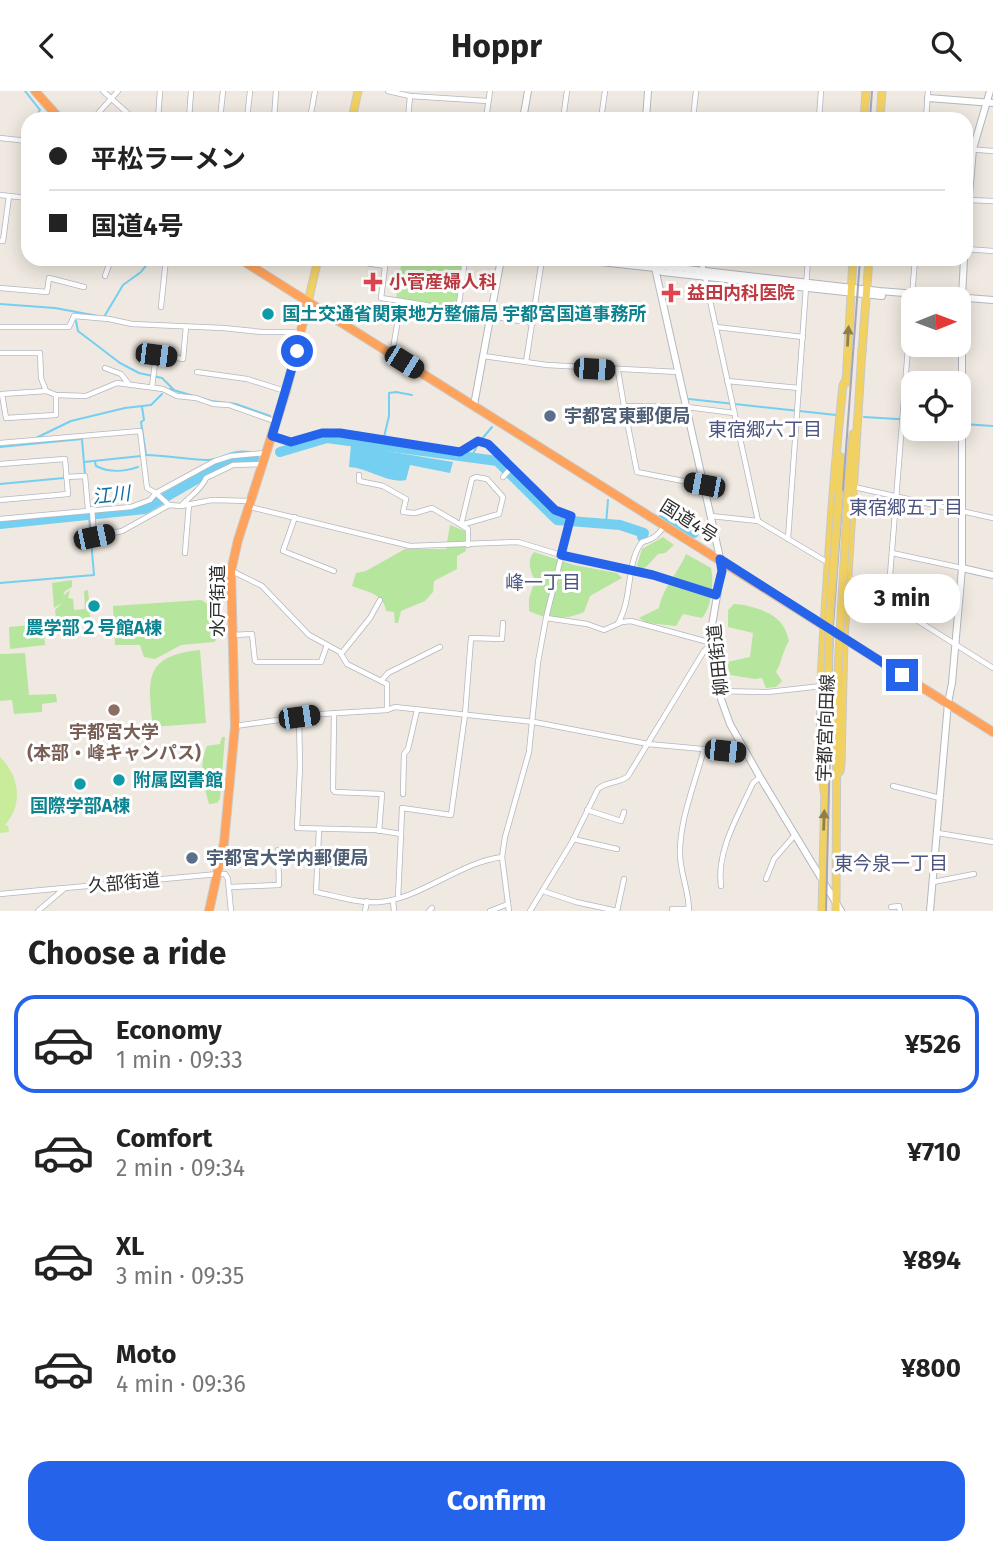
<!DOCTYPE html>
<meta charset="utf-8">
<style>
body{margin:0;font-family:"Fira Sans","Noto Sans JP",sans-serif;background:#f2f2f2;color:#222;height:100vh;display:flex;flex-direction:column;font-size:26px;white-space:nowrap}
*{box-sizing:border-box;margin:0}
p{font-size:23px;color:#767676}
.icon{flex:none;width:38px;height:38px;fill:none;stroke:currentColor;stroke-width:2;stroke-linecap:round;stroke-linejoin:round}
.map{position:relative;height:820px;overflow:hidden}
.side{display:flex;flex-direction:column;background:#fff;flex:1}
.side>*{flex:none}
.top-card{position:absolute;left:21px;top:21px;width:952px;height:154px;border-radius:21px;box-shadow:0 4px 18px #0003;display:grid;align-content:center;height:154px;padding:0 28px;background:#fff}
.needle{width:46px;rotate:89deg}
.fabs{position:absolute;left:901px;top:196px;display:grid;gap:14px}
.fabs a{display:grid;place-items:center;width:70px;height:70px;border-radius:14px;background:#fff;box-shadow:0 4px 18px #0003;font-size:35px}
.end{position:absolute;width:32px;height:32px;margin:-16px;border:9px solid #2563eb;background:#fff;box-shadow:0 0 0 4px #fff}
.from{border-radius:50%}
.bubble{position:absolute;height:49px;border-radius:21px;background:#fff;box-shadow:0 4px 18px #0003;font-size:23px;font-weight:700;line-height:49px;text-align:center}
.car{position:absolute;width:21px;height:42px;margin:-21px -10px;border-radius:9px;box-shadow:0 0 5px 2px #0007;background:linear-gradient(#222 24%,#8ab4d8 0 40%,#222 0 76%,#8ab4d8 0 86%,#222 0)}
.top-card b{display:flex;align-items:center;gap:24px;height:66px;font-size:26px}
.top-card b+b{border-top:2px solid #e0e0e0}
.top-card i{width:18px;height:18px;background:#222}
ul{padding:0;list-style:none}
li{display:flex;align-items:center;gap:21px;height:98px;margin:0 14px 10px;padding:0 14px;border:4px solid transparent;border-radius:21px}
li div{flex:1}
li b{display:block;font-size:26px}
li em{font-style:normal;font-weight:700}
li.active{border-color:#2563eb}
li>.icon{width:63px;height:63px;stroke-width:1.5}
h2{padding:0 28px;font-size:32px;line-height:84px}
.button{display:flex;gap:14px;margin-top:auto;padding:14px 28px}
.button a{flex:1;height:80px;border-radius:21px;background:#2563eb;color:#fff;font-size:28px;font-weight:700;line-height:80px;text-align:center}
header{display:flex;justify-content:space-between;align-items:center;height:91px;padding:0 28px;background:#fff;font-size:32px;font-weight:700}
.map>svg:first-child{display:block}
</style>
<header><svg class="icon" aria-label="back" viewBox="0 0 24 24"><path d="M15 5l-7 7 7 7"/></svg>Hoppr<svg class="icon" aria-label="search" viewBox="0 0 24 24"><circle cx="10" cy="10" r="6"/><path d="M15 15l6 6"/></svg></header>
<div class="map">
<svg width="993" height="820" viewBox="0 0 993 820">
<rect width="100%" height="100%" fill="#efe9e1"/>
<g fill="#b6e59e">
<polygon points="402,168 463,168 456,218 396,208"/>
<path d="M450 434 465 440 466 460 457 465V478L434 490 433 501 425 510 401 520 398 532H395L394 521 386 520C384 502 366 501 352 495L356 482 366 480 405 458H446Z"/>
<polygon points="663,446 674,454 665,462 658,463 646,476 640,478 637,474 642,458"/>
<path d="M534 461 574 474 617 482 622 487 590 505 584 521C566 529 547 529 529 520V507L535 490C531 480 526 471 534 461Z"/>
<path d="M686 463 711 477C714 491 712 516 702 527L683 523 676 535 647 532 639 527 659 517C664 494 677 484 686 463Z"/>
<polygon points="72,489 72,496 65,500 63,505 70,499 68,507 73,508 74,519 85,518 84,500 88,499 91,532 57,536 55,519 62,512 54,517 52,492"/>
<path d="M201 509C218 517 215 533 216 549L214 551 181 554 155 568 144 566 140 554H115L113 515Z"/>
<path d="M734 513C746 513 770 520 778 529 784 534 787 542 789 550 782 561 783 568 776 581L782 590 776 596 766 597 762 587 755 588 730 584 727 571 750 566 753 542 728 536V519Z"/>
<polygon points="43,533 45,554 10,558 9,536"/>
<path d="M200 559 206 632 153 636C148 588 143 565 200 559Z"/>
<polygon points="25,562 29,604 56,603 57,611 42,613 42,621 14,623 12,609 0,610 0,563"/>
<path d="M222 646H225L220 708 217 712 209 713C204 694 198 674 207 655L220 653Z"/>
</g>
<path fill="#c9ec9a" d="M0 666C19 684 24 713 5 734L8 735 9 741 0 742Z"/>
<path fill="#75cff0" d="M351 354 453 371 450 382 410 374 406 389C388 393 369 377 349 376Z"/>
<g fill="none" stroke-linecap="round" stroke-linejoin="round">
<g stroke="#75cff0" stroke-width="2">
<polyline points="25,0 40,19 35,28"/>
<polyline points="28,43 28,42"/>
<polyline points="0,213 55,217 98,225"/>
<polyline points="104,226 123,194 141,181 151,168"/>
<polyline points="76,230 78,240 120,272 139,282 162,287 174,299"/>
<polyline points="170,298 211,310 236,313 270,325"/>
<polyline points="689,308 836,324"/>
<polyline points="142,316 144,329 141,331 146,364"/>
<polyline points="864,326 914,329"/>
<polyline points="963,333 993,335"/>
<polyline points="384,346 389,325 389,302 396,301 412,304"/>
<polyline points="36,347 71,330 125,317 151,314 162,303"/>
<polyline points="481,349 492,336"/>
<polyline points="381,354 382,351"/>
<polyline points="0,356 82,348 85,384"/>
<path d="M146 364C167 364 187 369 207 369 222 369 231 358 250 361L253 369"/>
<polyline points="471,367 478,353"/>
<polyline points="84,371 141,365"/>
<path d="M95 371 96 375C110 382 123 381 138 376"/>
<polyline points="0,393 64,387"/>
<polyline points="606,433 608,409"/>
<polyline points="0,492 94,484 89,425"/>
</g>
<g stroke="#75cff0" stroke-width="10">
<polyline points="280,361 327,347 497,370 557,429 620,434 644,442 642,446"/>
<polyline points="664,425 694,442"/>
<polyline points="0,433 145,418 228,370 255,369"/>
</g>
<g stroke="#b4b7c1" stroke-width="6">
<g id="street">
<polyline points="103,0 134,28"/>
<polyline points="388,0 410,5 488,10"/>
<polyline points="93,28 118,0"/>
<polyline points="158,28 160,0"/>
<polyline points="189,28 191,0"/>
<polyline points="220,28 223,0"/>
<polyline points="247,28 250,0"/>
<polyline points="274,28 276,0"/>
<polyline points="310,28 315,0"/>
<polyline points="408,28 410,5"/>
<polyline points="486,28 490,0"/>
<polyline points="563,28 567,0"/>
<polyline points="601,28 605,0"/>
<polyline points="693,28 696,0"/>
<polyline points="819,28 821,0"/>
<polyline points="926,28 928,0"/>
<polyline points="0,47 28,50"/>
<polyline points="966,58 993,60"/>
<polyline points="0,104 28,107"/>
<polyline points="969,109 993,110"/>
<polyline points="0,150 3,150 9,105"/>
<polyline points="966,158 993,160"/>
<polyline points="341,168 385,175"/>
<polyline points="386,168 381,207 401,210"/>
<polyline points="701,168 758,430"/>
<polyline points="105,185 111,168"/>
<polyline points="0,197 47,201 49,187 84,196"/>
<polyline points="161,216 166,168"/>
<polyline points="458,220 465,168"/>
<polyline points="0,236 69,236 74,225 109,228 132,233 223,237 262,241 301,241"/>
<polyline points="716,236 803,246"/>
<polyline points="0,262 40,262 41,287 46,300 56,304 86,305 117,292 163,298 177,305 196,307 213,313 229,314 277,331"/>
<polyline points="392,264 401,210 532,232"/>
<polyline points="483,265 547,274 678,281"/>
<polyline points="526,271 542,168"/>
<polyline points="105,277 121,283 128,292"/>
<polyline points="618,280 624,315 687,316 734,322"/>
<polyline points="197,281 247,288 285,300"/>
<polyline points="727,290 799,297"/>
<polyline points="152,296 156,264 183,268 186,236"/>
<polyline points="46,300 2,303 6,327 56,324 56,304"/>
<polyline points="624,315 637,381 704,394"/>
<polyline points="272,345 291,351 322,342 340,342 460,361 478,350 488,353 555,419 571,426 546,527 538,571 529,661 505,746 502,766 509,820"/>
<polyline points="0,352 140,340 147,397 156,402 169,414"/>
<polyline points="0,373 65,368 68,403 0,409"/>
<polyline points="359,384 359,390 383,395 406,408 403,421 415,422 432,417 468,438 468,454"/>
<polyline points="66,386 85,385 88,418"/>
<polygon points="476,386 487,388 503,406 499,423 461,434 472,388"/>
<polyline points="503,386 512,376"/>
<polyline points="854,396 993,427"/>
<path d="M182 414C190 405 201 399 206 387L233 374 262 373"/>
<polyline points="250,416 410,455 518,451 561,464 653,484 716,504"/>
<polyline points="92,418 94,446 122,440 169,414 181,415 212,409 249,410"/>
<polyline points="711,425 758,430 827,471"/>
<polyline points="295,426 283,460 334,480"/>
<polyline points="0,428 131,416 150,409 156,402 215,370 231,365 265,362"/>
<polyline points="788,448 808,168"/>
<polyline points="185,462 189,413"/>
<polyline points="892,462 962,477"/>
<polyline points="232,480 262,495 309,544 340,561 347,573 381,590 388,582 440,556"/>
<polyline points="848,486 993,577"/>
<polyline points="888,510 915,168"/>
<polyline points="546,527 587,533 604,539 622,531 631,530 712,552"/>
<path d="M618 532C633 507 626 471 642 451 654 448 658 444 665 434"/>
<polyline points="233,544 252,543 255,570 257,571 321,571 327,554"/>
<polyline points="341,563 370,527 380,509"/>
<polyline points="381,590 387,593 387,619"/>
<polyline points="719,600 768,601 822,595"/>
<polyline points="334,622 333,699 335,701 382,703 379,740"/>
<polyline points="299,626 300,676 297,737 376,739 401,743 402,717 451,724 465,624 471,547 502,548 503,532"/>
<polyline points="235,635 322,623 387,619 395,616 534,631 648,653 746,662"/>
<polyline points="893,695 940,707"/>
<polyline points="403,703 404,663 408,658 417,619"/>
<polyline points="587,719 621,730 624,721"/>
<path d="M319 739 316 801C336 805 360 813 380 811 419 808 461 771 502 766"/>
<polyline points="938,742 993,751"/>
<polyline points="573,748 617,758"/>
<polyline points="766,788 774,768 794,745"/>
<polyline points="933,791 974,783"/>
<path d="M721 795C716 760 739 723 753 692L760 686"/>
<polyline points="229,796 279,794 278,759"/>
<polyline points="543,800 576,811 617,820 624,788"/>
<polyline points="0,803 64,797"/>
<polyline points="398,807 401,743"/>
<polyline points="393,809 394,820"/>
<polyline points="891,816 899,815 900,820"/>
<polyline points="672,818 689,818"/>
<polyline points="38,820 65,797 218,783 225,783 228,788 231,820"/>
<polyline points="365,820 367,810"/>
<polyline points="429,820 432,817"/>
<polyline points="490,820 508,813"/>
<path d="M530 820 572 751 598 698C606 690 619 693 628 685L704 560 712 552"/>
<path d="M689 820C689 801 681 784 680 765 679 729 695 693 704 658"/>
</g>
</g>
<g stroke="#b4b7c1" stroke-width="8">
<g id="secondary">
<polyline points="928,7 993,12"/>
<polyline points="523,28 528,0"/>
<polyline points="646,28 648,0"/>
<polyline points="966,139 973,58 990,0"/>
<polyline points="573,168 655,177 661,175 879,200 993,209"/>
<polyline points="653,168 722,476 712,534 715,576 721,608 730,633 760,686 841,820"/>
<polyline points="655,177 662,181 882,205"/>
<polyline points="474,314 501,168"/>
<polyline points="962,477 993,484"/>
<polyline points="930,820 948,612 952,592 962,477 962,206 964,168"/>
</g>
</g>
<g stroke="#c9c9c9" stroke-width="9">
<g id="primary">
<polyline points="352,28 358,0"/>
<polyline points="864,28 866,0"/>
<polyline points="880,28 882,0"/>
<polyline points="308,211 318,168"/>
<polyline points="862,261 869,168"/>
<polyline points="846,292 853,168"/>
<polyline points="839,400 841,366"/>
<polyline points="848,401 853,343"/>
<polyline points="826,666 828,597"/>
<polyline points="835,686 840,680 841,674 844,549 862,259"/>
<path d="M824 700C817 632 822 560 827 491 831 425 836 359 843 294L846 289"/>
<polyline points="822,820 825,696"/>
<polyline points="836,820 837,597"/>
</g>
</g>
<g stroke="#c9c9c9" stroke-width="10">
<g id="highway">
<polyline points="35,0 60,28"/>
<polyline points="240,168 993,641"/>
<polyline points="209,820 224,752 235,635 231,480 238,449 286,300 308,211"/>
</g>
</g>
<use href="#street" stroke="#fff" stroke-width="4.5"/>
<use href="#secondary" stroke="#fff" stroke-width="6"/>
<use href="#primary" stroke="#f2d163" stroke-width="7"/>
<use href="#highway" stroke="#ffa35c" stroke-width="8"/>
<g stroke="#a3a6b8" stroke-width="2">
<polyline points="870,28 872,0"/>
<polyline points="826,820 833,534 860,168"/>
</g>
<g stroke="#c9c9c9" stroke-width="9" stroke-linecap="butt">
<g id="primary-bridge">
<polyline points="828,597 829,533 839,400"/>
<polyline points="837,597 848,401"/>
</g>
</g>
<use href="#primary-bridge" stroke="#f2d163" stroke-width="7"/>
</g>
<defs><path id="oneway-solid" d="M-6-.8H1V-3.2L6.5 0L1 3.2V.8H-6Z" transform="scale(1.75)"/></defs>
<g fill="#908048">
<use href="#oneway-solid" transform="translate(848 245) rotate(-87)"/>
<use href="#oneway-solid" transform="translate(824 729) rotate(-88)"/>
</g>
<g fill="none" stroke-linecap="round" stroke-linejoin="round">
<polyline stroke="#2563eb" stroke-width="9" points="297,260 272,345 291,351 322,342 340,342 460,361 478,350 488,353 555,419 571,425 561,464 653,484 716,504 722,480 720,468 902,584"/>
</g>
<g fill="#e0444e" stroke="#fff" stroke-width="2.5">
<path d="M369.5 180.5h7v7h7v7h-7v7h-7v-7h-7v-7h7z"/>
<path d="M667.5 191.5h7v7h7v7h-7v7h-7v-7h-7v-7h7z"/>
</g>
<g fill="#0f9aa8" stroke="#fff" stroke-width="2.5">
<circle cx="268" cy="223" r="7"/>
<circle cx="94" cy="515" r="7"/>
<circle cx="119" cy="689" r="7"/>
<circle cx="80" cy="693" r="7"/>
</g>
<g fill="#5c6f8a" stroke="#fff" stroke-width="2.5">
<circle cx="550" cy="325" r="7"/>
<circle cx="192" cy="767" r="7"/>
</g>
<circle fill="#8d6e63" stroke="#fff" stroke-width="2.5" cx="114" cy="619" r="7"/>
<g text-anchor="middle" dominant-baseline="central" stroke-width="6" stroke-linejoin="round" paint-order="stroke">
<g font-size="18" font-weight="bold" fill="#be3a42" stroke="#fff" text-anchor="start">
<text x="389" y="191">小菅産婦人科</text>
<text x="687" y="202">益田内科医院</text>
</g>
<g font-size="18" font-weight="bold" fill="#0d838f" stroke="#fff" text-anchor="start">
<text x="282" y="223">国土交通省関東地方整備局 宇都宮国道事務所</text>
<text x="94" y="537" text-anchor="middle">農学部２号館A棟</text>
<text x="133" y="689">附属図書館</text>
<text x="80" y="715" text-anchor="middle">国際学部A棟</text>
</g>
<g font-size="18" font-weight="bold" fill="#4e5e75" stroke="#fff" text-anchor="start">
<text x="564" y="325">宇都宮東郵便局</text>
<text x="206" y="767">宇都宮大学内郵便局</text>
</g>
<g font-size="18" fill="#2e2e2e" stroke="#fff">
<text transform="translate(689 430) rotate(32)">国道4号</text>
<text transform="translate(218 510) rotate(-90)">水戸街道</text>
<text transform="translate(718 569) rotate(-96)">柳田街道</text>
<text transform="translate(826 637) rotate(-88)">宇都宮向田線</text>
<text transform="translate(124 792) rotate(-5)">久部街道</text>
</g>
<g font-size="18" font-weight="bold" fill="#785e54" stroke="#fff">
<text x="114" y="641">宇都宮大学<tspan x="114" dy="21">(本部・峰キャンパス)</tspan></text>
</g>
<g font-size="19" fill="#4d5680" stroke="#fff">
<text x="765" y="338">東宿郷六丁目</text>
<text x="906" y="416">東宿郷五丁目</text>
<text x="543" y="491">峰一丁目</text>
<text x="891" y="772">東今泉一丁目</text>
</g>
<g font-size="19" font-style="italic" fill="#0d6fa3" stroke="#fff">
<text transform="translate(111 404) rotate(-6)">江川</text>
</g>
</g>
</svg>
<div class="fabs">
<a><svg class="needle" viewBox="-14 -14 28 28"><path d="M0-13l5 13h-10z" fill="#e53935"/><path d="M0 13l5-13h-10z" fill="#767676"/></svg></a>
<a><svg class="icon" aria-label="locate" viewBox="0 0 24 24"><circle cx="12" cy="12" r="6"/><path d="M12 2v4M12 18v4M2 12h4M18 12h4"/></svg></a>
</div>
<i class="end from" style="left:297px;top:260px"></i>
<i class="end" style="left:902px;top:584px"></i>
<div class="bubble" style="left:844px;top:483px;width:116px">3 min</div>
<i class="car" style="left:156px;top:264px;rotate:97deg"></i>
<i class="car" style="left:404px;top:271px;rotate:122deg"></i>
<i class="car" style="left:594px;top:278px;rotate:94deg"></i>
<i class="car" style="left:704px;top:394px;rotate:281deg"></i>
<i class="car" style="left:94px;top:446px;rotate:78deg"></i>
<i class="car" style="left:299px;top:626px;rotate:82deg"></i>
<i class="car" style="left:725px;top:660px;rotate:96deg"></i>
<div class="top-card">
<b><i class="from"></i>平松ラーメン</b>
<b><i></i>国道4号</b>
</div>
</div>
<section class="side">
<h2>Choose a ride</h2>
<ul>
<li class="active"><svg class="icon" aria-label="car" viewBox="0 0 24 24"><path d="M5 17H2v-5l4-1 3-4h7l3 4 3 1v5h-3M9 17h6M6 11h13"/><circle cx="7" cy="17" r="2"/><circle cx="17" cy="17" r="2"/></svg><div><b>Economy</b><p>1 min · 09:33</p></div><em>¥526</em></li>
<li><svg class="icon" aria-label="car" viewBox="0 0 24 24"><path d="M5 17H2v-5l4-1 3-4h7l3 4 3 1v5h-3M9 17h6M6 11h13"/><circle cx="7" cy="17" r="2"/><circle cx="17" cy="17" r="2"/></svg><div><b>Comfort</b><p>2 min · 09:34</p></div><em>¥710</em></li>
<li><svg class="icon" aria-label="car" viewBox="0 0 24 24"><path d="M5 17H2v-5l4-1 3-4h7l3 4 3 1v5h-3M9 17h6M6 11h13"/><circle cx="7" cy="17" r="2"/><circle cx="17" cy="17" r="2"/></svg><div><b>XL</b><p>3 min · 09:35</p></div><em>¥894</em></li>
<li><svg class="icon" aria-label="car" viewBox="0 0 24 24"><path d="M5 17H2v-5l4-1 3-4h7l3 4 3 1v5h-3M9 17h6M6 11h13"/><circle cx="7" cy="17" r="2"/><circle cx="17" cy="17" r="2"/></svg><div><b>Moto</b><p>4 min · 09:36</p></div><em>¥800</em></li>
</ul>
<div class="button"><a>Confirm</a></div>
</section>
